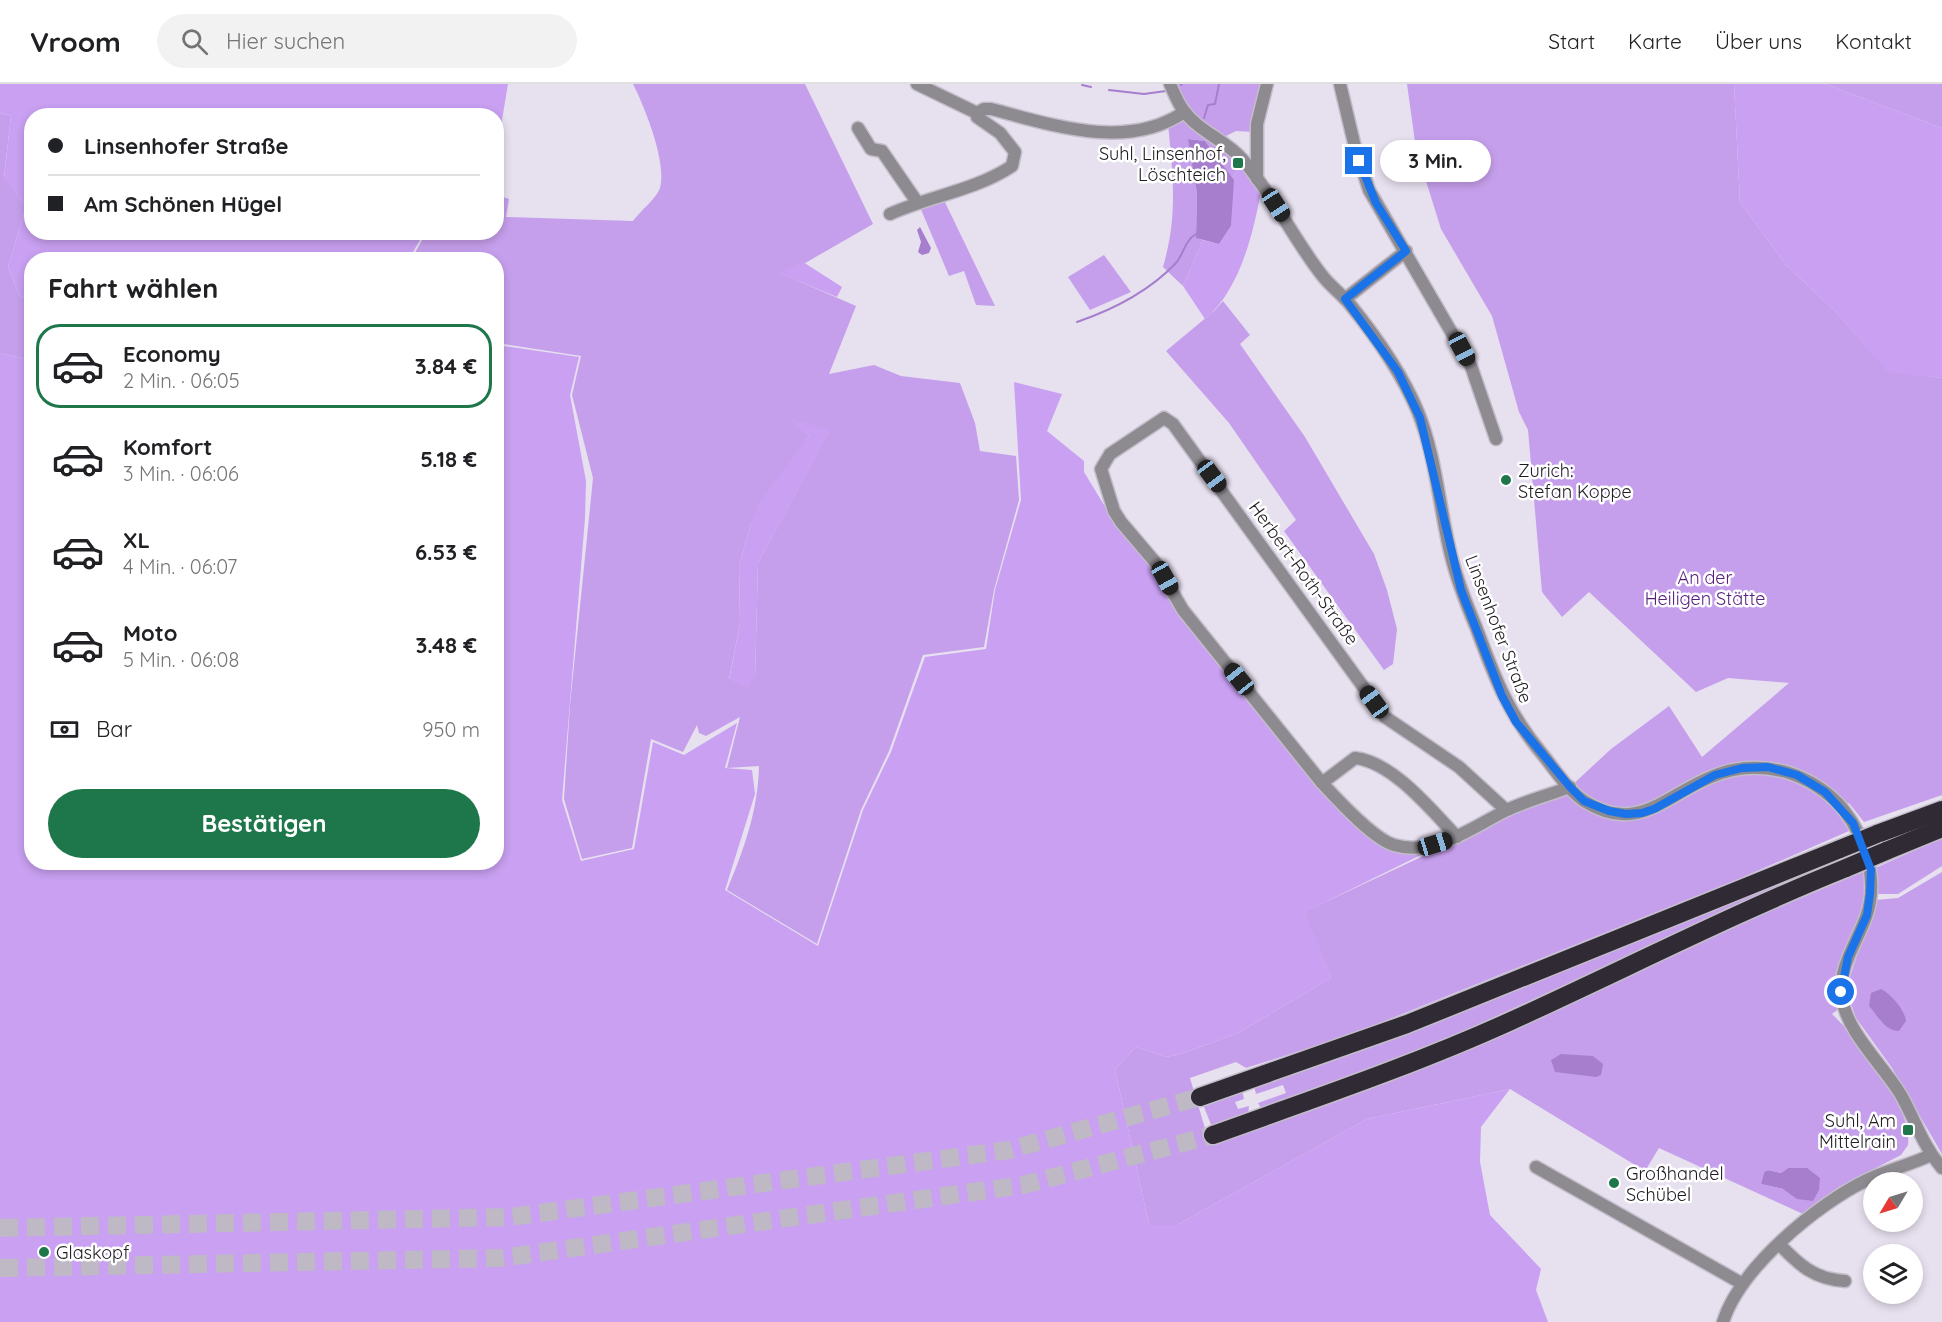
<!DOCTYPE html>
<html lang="de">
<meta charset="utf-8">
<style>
body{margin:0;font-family:Quicksand,sans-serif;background:#f2f2f2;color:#202124;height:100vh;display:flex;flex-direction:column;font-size:22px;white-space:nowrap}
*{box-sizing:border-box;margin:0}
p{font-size:20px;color:#757577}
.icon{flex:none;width:33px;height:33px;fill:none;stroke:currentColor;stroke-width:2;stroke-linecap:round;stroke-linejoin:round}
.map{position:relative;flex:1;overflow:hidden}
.drawer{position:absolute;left:24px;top:168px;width:480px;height:618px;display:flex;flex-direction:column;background:#fff;border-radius:24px;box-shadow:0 3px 9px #0003}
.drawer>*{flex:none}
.hud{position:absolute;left:24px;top:24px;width:480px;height:132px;border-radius:24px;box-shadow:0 3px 9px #0003;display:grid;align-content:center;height:132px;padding:0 24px;background:#fff}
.needle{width:39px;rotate:232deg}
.tools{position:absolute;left:1863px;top:1088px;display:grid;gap:12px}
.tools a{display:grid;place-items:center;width:60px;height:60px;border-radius:50%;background:#fff;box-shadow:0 3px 9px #0003;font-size:30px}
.end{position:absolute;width:27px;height:27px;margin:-14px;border:8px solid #1a73e8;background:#fff;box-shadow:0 0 0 3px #fff}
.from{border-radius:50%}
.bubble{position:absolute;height:42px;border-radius:21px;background:#fff;box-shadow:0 3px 9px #0003;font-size:20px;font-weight:700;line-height:42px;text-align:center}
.car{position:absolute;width:18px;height:36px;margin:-18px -9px;border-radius:8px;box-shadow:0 0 4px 2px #0007;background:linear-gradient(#222 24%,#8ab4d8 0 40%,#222 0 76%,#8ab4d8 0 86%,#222 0)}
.hud b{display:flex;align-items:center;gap:21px;height:57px;font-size:22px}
.hud b+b{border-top:2px solid #e0e0e0}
.hud i{width:15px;height:15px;background:#202124}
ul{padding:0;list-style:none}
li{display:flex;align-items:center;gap:18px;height:84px;margin:0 12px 9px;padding:0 12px;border:3px solid transparent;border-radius:24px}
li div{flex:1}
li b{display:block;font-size:22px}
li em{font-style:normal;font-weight:700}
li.current{border-color:#1e774b}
li>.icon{width:54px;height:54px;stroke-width:1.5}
h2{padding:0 24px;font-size:27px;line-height:72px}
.pay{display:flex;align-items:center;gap:15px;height:66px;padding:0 24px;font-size:22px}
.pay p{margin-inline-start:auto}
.cta{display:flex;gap:12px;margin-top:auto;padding:12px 24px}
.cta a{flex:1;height:69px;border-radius:36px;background:#1e774b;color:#fff;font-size:24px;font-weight:700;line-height:69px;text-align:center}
header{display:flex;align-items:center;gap:36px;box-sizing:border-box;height:84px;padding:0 30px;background:#fff;border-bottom:2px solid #e0e0e0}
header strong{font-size:28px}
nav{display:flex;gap:33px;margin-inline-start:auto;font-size:21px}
.search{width:420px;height:54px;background:#f2f2f2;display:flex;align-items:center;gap:15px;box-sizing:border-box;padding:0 21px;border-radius:33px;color:#757577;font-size:22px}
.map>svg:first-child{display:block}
</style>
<header>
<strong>Vroom</strong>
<div class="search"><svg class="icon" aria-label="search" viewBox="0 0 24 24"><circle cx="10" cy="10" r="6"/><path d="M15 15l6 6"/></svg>Hier suchen</div>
<nav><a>Start</a><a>Karte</a><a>Über uns</a><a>Kontakt</a></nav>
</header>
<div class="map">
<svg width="1942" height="1238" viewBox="0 0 1942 1238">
<rect width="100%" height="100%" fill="#e7e0ef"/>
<g fill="#c69fec" fill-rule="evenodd">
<path d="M633 0H805L873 140 807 178 780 189 856 222 829 290 874 281 901 292 960 299 975 339 980 367 1016 372 1019 416 994 506 984 563 923 571 889 667 861 726 817 860 727 806C744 765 758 727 759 682L727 684 740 633 706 652 699 649 697 641 683 668 651 655 632 764 582 775 564 715 570 621 593 394 572 311 581 272 497 259 496 176H411L426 149 496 148 497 111 509 115 506 133 633 137C640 127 656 115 660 104 667 78 645 24 633 0ZM791 335 829 347 758 479 755 594 729 595 740 540 739 482 751 439 809 352Z"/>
<path d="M1170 0H1270L1253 48 1236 47 1220 55 1244 77 1232 94 1205 57 1189 55 1197 109 1196 150 1197 154 1203 156 1183 202 1163 183C1178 131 1173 93 1168 39L1184 28Z"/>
<path d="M1407 0H1734L1740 118 1786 181 1835 227 1888 287 1942 294V711L1864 738 1849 719 1840 721 1839 730 1849 747 1741 794 1350 951 1246 984 1236 978 1190 994 1210 1061 1367 1006 1428 981 1735 842 1865 787V821L1842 871 1834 899 1840 924 1832 930C1860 957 1913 1022 1908 1061L1901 1071 1839 1103 1803 1130 1659 1064 1645 1087 1510 1005 1367 1035 1177 1141H1149L1115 985 1136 963 1166 973 1181 970 1238 949 1331 894 1304 828 1570 703 1611 665 1669 622 1702 673 1789 599 1728 594 1696 608 1589 508 1562 533 1542 508 1528 346 1519 328 1492 232 1441 145 1416 65ZM1788 1084H1807L1783 1105 1761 1100 1764 1088 1768 1086 1781 1089Z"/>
<polygon points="1825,0 1942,0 1942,44"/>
<polygon points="0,29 11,32 4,93 26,123 8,183 19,211 31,217 31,276 0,269"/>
<polygon points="943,114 995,222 976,221 964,187 949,192 920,123"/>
<polygon points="1104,171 1131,208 1090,226 1068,193"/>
<polygon points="1223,217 1250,251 1240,260 1305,353 1374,470 1387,506 1397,545 1393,580 1384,586 1284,447 1296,436 1229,339 1166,267 1214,227"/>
<polygon points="1942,754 1942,782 1898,810 1870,810 1871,786"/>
<polygon points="1942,788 1942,1070 1892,984 1856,934 1849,914 1850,893 1875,816 1898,814"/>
<polygon points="1775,795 1779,803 1420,967 1359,991 1261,1024 1258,1019 1286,1009 1283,1001 1256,1010 1254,1002"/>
<polygon points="1242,1006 1244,1015 1235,1018 1238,1025 1249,1022 1248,1030 1212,1043 1202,1018"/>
</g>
<g fill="#c9a0f2">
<polygon points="0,0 508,0 497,66 496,32 32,32 32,148 424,149 409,175 32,176 31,217 19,211 8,183 26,123 4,94 11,32 0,29"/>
<polygon points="1734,0 1825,0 1942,44 1942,294 1888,288 1835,227 1786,181 1740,118"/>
<path d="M1244 77 1262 102C1254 146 1241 205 1205 235L1183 202 1203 156 1219 160 1231 142 1232 94Z"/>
<polygon points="803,178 842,203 837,213 779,189"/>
<polygon points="497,261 579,273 570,311 586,397 585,434 562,716 581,777 634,765 653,658 684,671 737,639 725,684 752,686 755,710 725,806 818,862 863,726 891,668 925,573 986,565 995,506 1021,416 1014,298 1062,310 1047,347 1084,377 1084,388 1118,444 1155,487 1181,531 1385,763 1433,765 1305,828 1331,894 1238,949 1181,970 1166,973 1136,963 1115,985 1149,1141 1177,1141 1367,1035 1510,1005 1481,1043 1480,1078 1490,1131 1541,1185 1536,1206 1548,1238 0,1238 0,269 31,276 32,778 496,778"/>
<polygon points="789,334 830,346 758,479 755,594 748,604 729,596 740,540 739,482 751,439 761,416 809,352"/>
</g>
<g fill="#a77ece">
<polygon points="1188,55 1205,57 1234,96 1231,142 1219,160 1196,154 1197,109"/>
<polygon points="920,143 931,164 929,169 922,171 918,168 921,158 917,146"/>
<path d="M1881 905C1891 910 1905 926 1906 937L1899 947C1885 947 1878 932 1869 922L1871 909Z"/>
<polygon points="1561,970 1593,972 1603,980 1601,991 1596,993 1555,988 1551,976"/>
<polygon points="1788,1084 1807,1084 1820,1094 1819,1106 1813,1117 1797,1115 1783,1105 1761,1100 1764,1088 1768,1086 1781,1089"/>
</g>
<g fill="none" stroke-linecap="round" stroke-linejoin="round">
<g stroke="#a77ece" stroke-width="2">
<polyline points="1082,1 1091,3"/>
<polyline points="1181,1 1182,0"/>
<polyline points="1109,6 1144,10 1166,7"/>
<polyline points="1204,34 1208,21 1215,20 1219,0"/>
<path d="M1077 238C1112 226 1149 207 1175 180 1184 171 1184 157 1196 150"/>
</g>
<g stroke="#bfb9c6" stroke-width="18" stroke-dasharray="18 9" stroke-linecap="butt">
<polyline points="0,1144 510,1133 1009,1066 1200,1013"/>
<polyline points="0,1184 501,1174 1023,1101 1213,1051"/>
</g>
<g stroke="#c3bdca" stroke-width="15">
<g id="minor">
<path d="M917 0 977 29 984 25H991C1052 41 1128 67 1184 28"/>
<path d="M1170 0C1174 9 1178 20 1184 27 1199 48 1226 56 1243 76 1273 111 1293 154 1321 190 1329 201 1339 208 1348 218 1375 251 1402 289 1418 328 1435 370 1439 419 1449 463 1455 491 1465 517 1476 543 1495 594 1507 628 1543 671 1555 686 1568 706 1584 717 1637 751 1666 711 1711 693 1736 682 1760 681 1786 688 1807 694 1829 708 1843 725 1866 754 1879 797 1866 833 1856 860 1838 884 1842 913 1846 948 1883 981 1901 1011 1915 1036 1923 1062 1942 1084"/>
<polyline points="1340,0 1354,59 1369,106 1471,282 1496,355"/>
<polyline points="858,44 871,65 882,67 917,118"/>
<polyline points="1257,95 1257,40 1267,0"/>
<path d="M890 130C930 112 976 106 1012 82L1015 68 1000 49 977 33V29"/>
<polyline points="1345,215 1406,167"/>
<path d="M1322 699 1355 674C1393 678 1432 727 1457 753"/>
<path d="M1506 726 1459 683 1385 633 1173 340 1164 334 1110 370 1101 385 1114 427 1121 438 1155 478 1183 526 1322 699C1337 715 1373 755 1394 761 1434 773 1473 743 1505 727 1525 717 1549 711 1570 703"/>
<polyline points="1536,1083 1741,1199"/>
<path d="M1779 1160C1799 1181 1814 1195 1845 1197"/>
<path d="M1723 1238C1740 1184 1817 1120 1867 1096 1887 1086 1910 1081 1931 1071"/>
</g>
</g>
<g stroke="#c3bdca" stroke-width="21">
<g id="highway">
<polyline points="1877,750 1942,726"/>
<polyline points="1886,767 1942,744"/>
<polyline points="1200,1013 1407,940 1840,765"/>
<path d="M1213 1051C1313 1015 1414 981 1511 937 1623 886 1732 830 1846 784"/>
</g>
</g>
<use href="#minor" stroke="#8d8a90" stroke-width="12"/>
<use href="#highway" stroke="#302a35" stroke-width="18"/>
<g stroke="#c3bdca" stroke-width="21" stroke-linecap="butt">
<g id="highway-bridge">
<polyline points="1840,765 1877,750"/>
<polyline points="1846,784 1886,767"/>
</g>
</g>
<use href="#highway-bridge" stroke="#302a35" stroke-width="18"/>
</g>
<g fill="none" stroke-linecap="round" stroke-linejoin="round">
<polyline stroke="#1a73e8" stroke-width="8" points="1359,77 1376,119 1406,167 1345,215 1398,288 1420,334 1461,506 1502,612 1516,638 1570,703 1584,717 1609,727 1626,730 1642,729 1654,725 1715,691 1742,684 1768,683 1797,691 1825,708 1853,739 1871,786 1870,810 1867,831 1848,873 1841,908"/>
</g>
<g fill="#1e774b" stroke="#fff" stroke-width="2">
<rect x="1232" y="73" width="12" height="12" rx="3"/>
<circle cx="1506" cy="396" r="6"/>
<rect x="1902" y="1040" width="12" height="12" rx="3"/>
<circle cx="1614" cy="1099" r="6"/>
<circle cx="44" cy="1168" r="6"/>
</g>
<g text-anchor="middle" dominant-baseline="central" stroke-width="5" stroke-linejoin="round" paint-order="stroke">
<g font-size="18" fill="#1f1c21" stroke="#fff" text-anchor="start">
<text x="1226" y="69" text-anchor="end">Suhl, Linsenhof,<tspan x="1226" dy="21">Löschteich</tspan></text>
<text x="1518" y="386">Zurich:<tspan x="1518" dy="21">Stefan Koppe</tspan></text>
<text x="1896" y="1036" text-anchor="end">Suhl, Am<tspan x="1896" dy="21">Mittelrain</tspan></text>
<text x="1626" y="1089">Großhandel<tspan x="1626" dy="21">Schübel</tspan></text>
<text x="56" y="1168">Glaskopf</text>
</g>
<g font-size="18" fill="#1f1c21" stroke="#fff">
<text transform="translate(1304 489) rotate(54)">Herbert-Roth-Straße</text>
<text transform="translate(1499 545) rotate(69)">Linsenhofer Straße</text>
</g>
<g font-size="18" fill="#561f7e" stroke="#fff">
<text x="1705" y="493">An der<tspan x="1705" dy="21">Heiligen Stätte</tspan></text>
</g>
</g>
</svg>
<div class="tools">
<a><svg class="needle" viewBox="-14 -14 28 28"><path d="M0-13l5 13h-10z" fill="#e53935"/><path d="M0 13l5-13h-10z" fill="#757577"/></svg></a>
<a><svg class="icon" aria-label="layers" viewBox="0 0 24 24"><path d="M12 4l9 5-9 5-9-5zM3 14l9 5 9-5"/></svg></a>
</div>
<i class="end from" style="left:1841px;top:908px"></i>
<i class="end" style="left:1359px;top:77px"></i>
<div class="bubble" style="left:1380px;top:56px;width:111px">3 Min.</div>
<i class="car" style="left:1276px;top:121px;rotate:147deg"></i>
<i class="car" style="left:1462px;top:265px;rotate:152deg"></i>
<i class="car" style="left:1212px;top:392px;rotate:143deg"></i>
<i class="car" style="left:1165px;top:494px;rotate:151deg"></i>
<i class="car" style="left:1239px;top:595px;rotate:321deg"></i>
<i class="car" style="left:1374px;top:618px;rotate:324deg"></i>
<i class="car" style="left:1435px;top:760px;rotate:73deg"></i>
<div class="hud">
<b><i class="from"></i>Linsenhofer Straße</b>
<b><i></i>Am Schönen Hügel</b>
</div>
<section class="drawer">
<h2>Fahrt wählen</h2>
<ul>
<li class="current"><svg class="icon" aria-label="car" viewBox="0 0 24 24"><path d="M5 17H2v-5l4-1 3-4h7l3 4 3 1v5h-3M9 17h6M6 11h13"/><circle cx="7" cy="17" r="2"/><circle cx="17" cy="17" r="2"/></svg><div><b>Economy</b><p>2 Min. · 06:05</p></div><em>3.84 €</em></li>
<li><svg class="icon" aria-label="car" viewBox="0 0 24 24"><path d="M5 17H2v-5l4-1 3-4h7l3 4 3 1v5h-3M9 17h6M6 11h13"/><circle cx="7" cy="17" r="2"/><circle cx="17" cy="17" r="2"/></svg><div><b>Komfort</b><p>3 Min. · 06:06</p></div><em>5.18 €</em></li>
<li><svg class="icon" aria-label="car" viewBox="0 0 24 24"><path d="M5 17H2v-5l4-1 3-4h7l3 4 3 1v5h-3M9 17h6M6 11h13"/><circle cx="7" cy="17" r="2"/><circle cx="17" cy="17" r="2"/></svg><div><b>XL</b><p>4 Min. · 06:07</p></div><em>6.53 €</em></li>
<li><svg class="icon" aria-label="car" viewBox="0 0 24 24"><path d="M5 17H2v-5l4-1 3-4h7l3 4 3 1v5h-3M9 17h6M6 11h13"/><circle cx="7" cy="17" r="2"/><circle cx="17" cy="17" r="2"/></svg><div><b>Moto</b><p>5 Min. · 06:08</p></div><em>3.48 €</em></li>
</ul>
<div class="pay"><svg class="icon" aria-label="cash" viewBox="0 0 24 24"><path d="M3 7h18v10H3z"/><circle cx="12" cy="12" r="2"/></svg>Bar<p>950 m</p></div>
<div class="cta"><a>Bestätigen</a></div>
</section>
</div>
